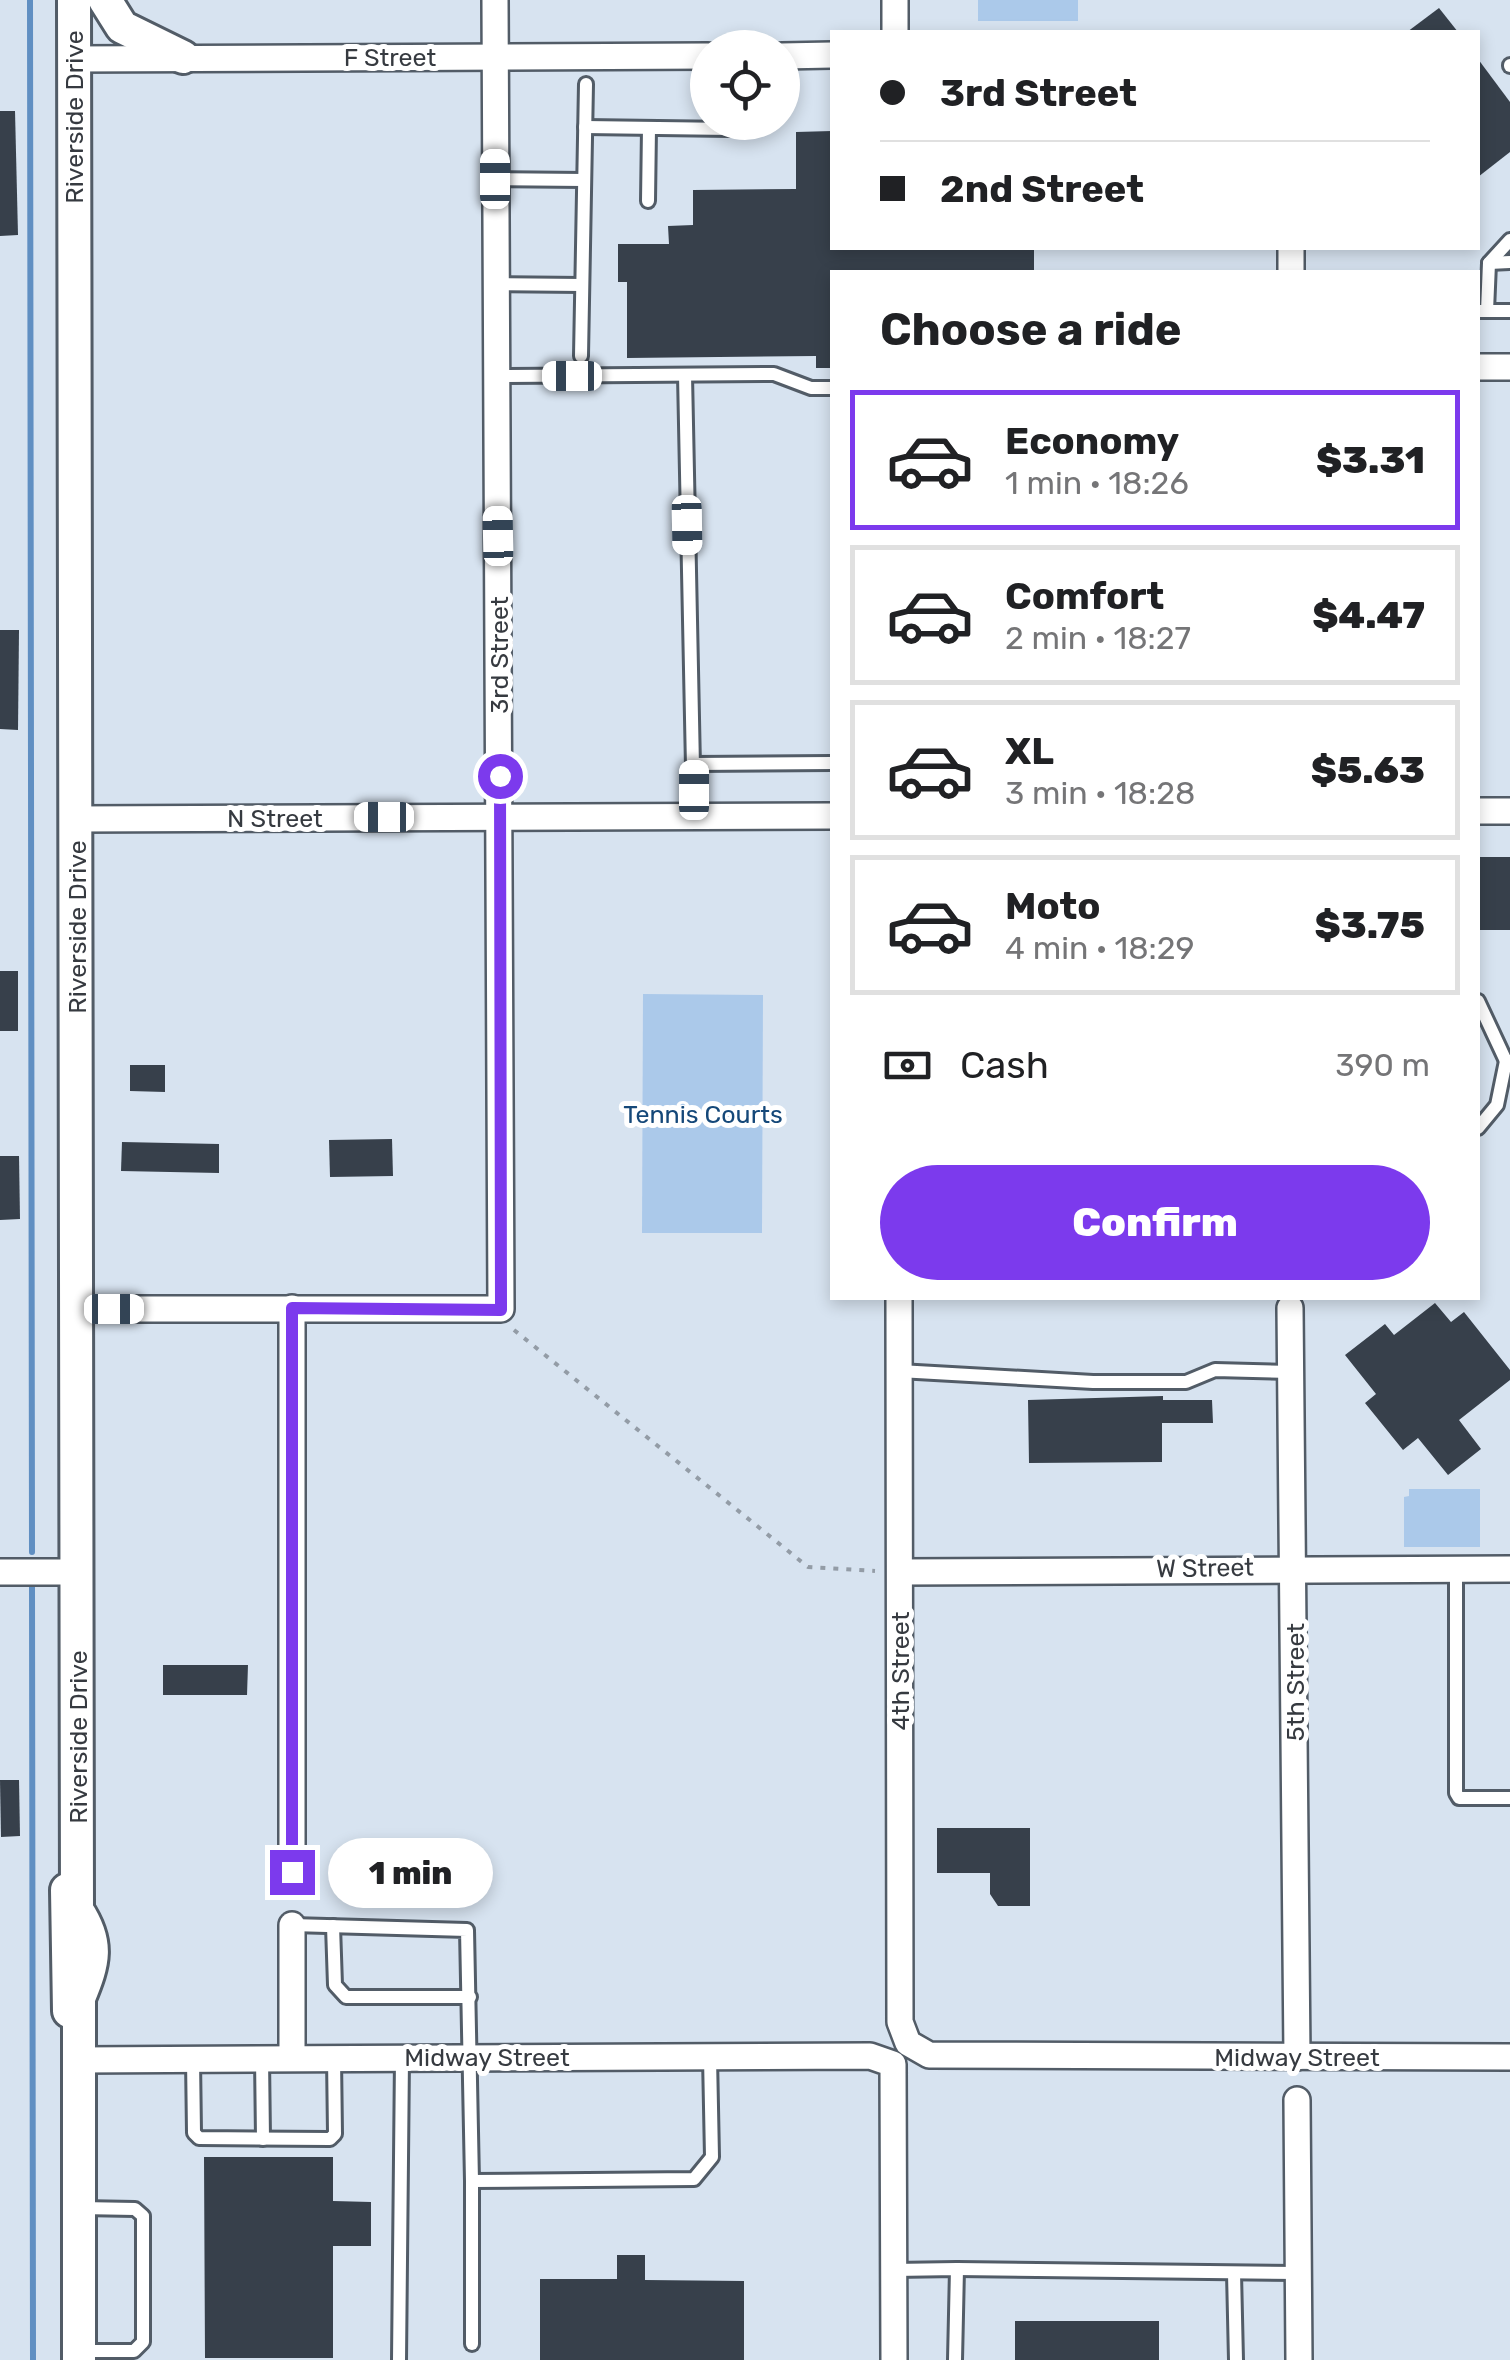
<!DOCTYPE html>
<meta charset="utf-8">
<style>
body{margin:0;font-family:Rubik,sans-serif;background:#f6f6f6;color:#202124;height:100vh;display:flex;flex-direction:column;font-size:38px;white-space:nowrap}
*{box-sizing:border-box;margin:0}
p{font-size:32px;color:#757577}
.icon{flex:none;width:55px;height:55px;fill:none;stroke:currentColor;stroke-width:2;stroke-linecap:round;stroke-linejoin:round}
.map{position:relative;flex:1;overflow:hidden}
.panel{position:absolute;left:830px;top:270px;width:650px;height:1030px;display:flex;flex-direction:column;background:#fff;border-radius:0px;box-shadow:0 5px 15px #0003}
.panel>*{flex:none}
.guide{position:absolute;left:830px;top:30px;width:650px;height:220px;border-radius:0px;box-shadow:0 5px 15px #0003;display:grid;align-content:center;height:220px;padding:0 50px;background:#fff}
.fabs{position:absolute;left:690px;top:30px;display:grid;gap:20px}
.fabs a{display:grid;place-items:center;width:110px;height:110px;border-radius:50%;background:#fff;box-shadow:0 5px 15px #0003;font-size:50px}
.end{position:absolute;width:45px;height:45px;margin:-22px;border:12px solid #7c3aed;background:#fff;box-shadow:0 0 0 5px #fff}
.from{border-radius:50%}
.bubble{position:absolute;height:70px;border-radius:35px;background:#fff;box-shadow:0 5px 15px #0003;font-size:32px;font-weight:800;line-height:70px;text-align:center}
.car{position:absolute;width:30px;height:60px;margin:-30px -15px;border-radius:12px;box-shadow:0 0 8px 2px #0007;background:linear-gradient(#fff 24%,#345 0 40%,#fff 0 76%,#345 0 86%,#fff 0)}
.guide b{display:flex;align-items:center;gap:35px;height:95px;font-size:38px}
.guide b+b{border-top:2px solid #e0e0e0}
.guide i{width:25px;height:25px;background:#202124}
ul{padding:0;list-style:none}
li{display:flex;align-items:center;gap:30px;height:140px;margin:0 20px 15px;padding:0 30px;border:5px solid #e0e0e0;border-radius:0px}
li div{flex:1}
li b{display:block;font-size:38px}
li em{font-style:normal;font-weight:800}
li.current{border-color:#7c3aed}
li>.icon{width:90px;height:90px;stroke-width:1.5}
h2{padding:0 50px;font-size:45px;line-height:120px}
.pay{display:flex;align-items:center;gap:25px;height:110px;padding:0 50px;font-size:38px}
.pay p{margin-inline-start:auto}
.action{display:flex;gap:20px;margin-top:auto;padding:20px 50px}
.action a{flex:1;height:115px;border-radius:60px;background:#7c3aed;color:#fff;font-size:40px;font-weight:800;line-height:115px;text-align:center}
.map>svg:first-child{display:block}
</style>
<div class="map">
<svg width="1510" height="2360" viewBox="0 0 1510 2360">
<rect width="100%" height="100%" fill="#d7e3f0"/>
<g fill="#abc9ea">
<rect x="978" y="0" width="100" height="21"/>
<polygon points="643,994 763,995 762,1233 642,1233"/>
<polygon points="1409,1489 1480,1489 1480,1547 1404,1547 1404,1497 1409,1496"/>
</g>
<g fill="none" stroke-linecap="round" stroke-linejoin="round">
<g stroke="#608fc2" stroke-width="6">
<polyline points="30,0 32,1552"/>
<polyline points="32,1586 33,2360"/>
</g>
</g>
<g fill="#37404b">
<polygon points="1439,8 1458,32 1407,32"/>
<polygon points="1478,59 1510,102 1510,152 1478,177"/>
<polygon points="0,111 15,111 18,235 0,236"/>
<polygon points="832,131 832,248 1034,248 1034,272 832,272 832,368 816,368 816,356 627,358 627,282 618,282 618,244 669,244 668,226 693,225 693,190 796,189 796,132"/>
<polygon points="0,630 19,630 18,730 0,729"/>
<rect x="1478" y="857" width="32" height="73"/>
<rect x="0" y="971" width="18" height="60"/>
<polygon points="130,1065 165,1065 165,1092 130,1091"/>
<polygon points="392,1139 393,1176 330,1177 329,1140"/>
<polygon points="122,1142 219,1144 219,1173 121,1171"/>
<polygon points="0,1156 19,1156 20,1219 0,1220"/>
<polygon points="1435,1303 1451,1322 1464,1312 1510,1370 1510,1380 1459,1420 1481,1449 1448,1475 1418,1438 1403,1450 1365,1403 1376,1394 1345,1355 1385,1324 1394,1335"/>
<polygon points="1163,1396 1163,1400 1212,1400 1213,1423 1162,1423 1162,1462 1029,1463 1028,1400"/>
<polygon points="163,1665 248,1665 247,1695 163,1695"/>
<polygon points="0,1780 19,1780 20,1836 1,1837"/>
<polygon points="937,1828 1030,1828 1030,1906 998,1906 990,1894 990,1873 937,1873"/>
<polygon points="204,2157 333,2157 333,2201 371,2202 371,2246 333,2246 333,2358 205,2358"/>
<polygon points="617,2255 645,2255 645,2280 744,2281 744,2360 540,2360 540,2279 617,2279"/>
<rect x="1015" y="2321" width="144" height="39"/>
</g>
<g fill="none" stroke-linecap="round" stroke-linejoin="round">
<g stroke="#525c67" stroke-width="18">
<g id="service">
<polyline points="1510,66 1510,65"/>
<polyline points="585,127 731,129"/>
<polyline points="495,179 584,180"/>
<polyline points="648,201 649,128"/>
<polyline points="1489,263 1510,262"/>
<polyline points="496,284 582,285"/>
<polyline points="1478,311 1510,311"/>
<polyline points="1487,311 1489,263 1510,240"/>
<polyline points="581,356 586,84"/>
<polyline points="685,375 694,816"/>
<polyline points="496,376 774,374 811,388 832,388"/>
<polyline points="694,764 832,763"/>
<polyline points="1478,1001 1506,1061 1510,1061"/>
<polyline points="1478,1128 1497,1105 1506,1061"/>
<polyline points="899,1371 1093,1382 1186,1382 1215,1370 1291,1372"/>
<polyline points="1456,1568 1456,1793 1459,1798 1510,1798"/>
<polyline points="292,1925 467,1930 472,2181 694,2179 712,2157 710,2057"/>
<polyline points="333,1926 335,1985 346,1997 470,1997"/>
<polyline points="262,2058 263,2139"/>
<polyline points="193,2059 194,2133 199,2138 330,2139 335,2134 334,2058"/>
<polyline points="472,2181 472,2344"/>
<polyline points="81,2208 135,2209 143,2216 143,2342 134,2351 82,2351"/>
<polyline points="957,2269 1298,2273"/>
<polyline points="894,2270 957,2269 955,2360"/>
<polyline points="1234,2273 1236,2360"/>
<polyline points="399,2360 402,2058"/>
</g>
</g>
<g stroke="#525c67" stroke-width="30">
<g id="minor">
<polyline points="895,0 895,32"/>
<polyline points="782,56 832,55"/>
<polyline points="73,59 708,56"/>
<polyline points="1291,248 1291,272"/>
<polyline points="1478,367 1510,367"/>
<polyline points="1478,811 1510,811"/>
<polyline points="77,819 832,816"/>
<polyline points="899,1298 900,2022 908,2043 929,2055 1510,2057"/>
<polyline points="292,1308 292,1872"/>
<polyline points="1290,1308 1297,2057"/>
<polyline points="78,1309 501,1309 495,0"/>
<polyline points="0,1572 79,1572"/>
<polyline points="900,1572 1510,1569"/>
<polyline points="292,2058 292,1925"/>
<polyline points="79,2060 870,2056 893,2064 894,2360"/>
<polyline points="1297,2100 1299,2360"/>
</g>
</g>
<g stroke="#525c67" stroke-width="38">
<g id="tertiary">
<path d="M74 0 77 1910C99 1943 94 1962 79 1998V2360"/>
<polyline points="105,0 122,27 183,57"/>
<polyline points="67,1890 69,2011"/>
</g>
</g>
<polyline stroke="#939ca6" stroke-width="4" stroke-dasharray="5 8" stroke-linecap="butt" points="514,1330 808,1567 875,1571"/>
<use href="#service" stroke="#fff" stroke-width="12"/>
<use href="#minor" stroke="#fff" stroke-width="25"/>
<use href="#tertiary" stroke="#fff" stroke-width="32"/>
</g>
<g fill="none" stroke-linecap="round" stroke-linejoin="round">
<polyline stroke="#7c3aed" stroke-width="12" points="292,1872 292,1308 501,1310 500,776"/>
</g>
<g text-anchor="middle" dominant-baseline="central" stroke-width="10" stroke-linejoin="round" paint-order="stroke">
<g font-size="25" fill="#363a40" stroke="#fff">
<text x="390" y="57">F Street</text>
<text transform="translate(74 117) rotate(-90)">Riverside Drive</text>
<text transform="translate(499 655) rotate(-90)">3rd Street</text>
<text x="275" y="818">N Street</text>
<text transform="translate(77 927) rotate(-90)">Riverside Drive</text>
<text transform="translate(1205 1568) rotate(-1)">W Street</text>
<text transform="translate(900 1671) rotate(-90)">4th Street</text>
<text transform="translate(1295 1682) rotate(-90)">5th Street</text>
<text transform="translate(78 1737) rotate(-90)">Riverside Drive</text>
<text x="487" y="2057">Midway Street</text>
<text x="1297" y="2057">Midway Street</text>
</g>
<g font-size="25" fill="#154879" stroke="#fff">
<text x="703" y="1114">Tennis Courts</text>
</g>
</g>
</svg>
<div class="fabs">
<a><svg class="icon" aria-label="locate" viewBox="0 0 24 24"><circle cx="12" cy="12" r="6"/><path d="M12 2v4M12 18v4M2 12h4M18 12h4"/></svg></a>
</div>
<i class="end from" style="left:500px;top:776px"></i>
<i class="end" style="left:292px;top:1872px"></i>
<div class="bubble" style="left:328px;top:1838px;width:165px">1 min</div>
<i class="car" style="left:495px;top:179px;rotate:0deg"></i>
<i class="car" style="left:572px;top:376px;rotate:270deg"></i>
<i class="car" style="left:687px;top:525px;rotate:179deg"></i>
<i class="car" style="left:498px;top:536px;rotate:359deg"></i>
<i class="car" style="left:694px;top:790px;rotate:0deg"></i>
<i class="car" style="left:384px;top:817px;rotate:270deg"></i>
<i class="car" style="left:114px;top:1309px;rotate:90deg"></i>
<div class="guide">
<b><i class="from"></i>3rd Street</b>
<b><i></i>2nd Street</b>
</div>
<section class="panel">
<h2>Choose a ride</h2>
<ul>
<li class="current"><svg class="icon" aria-label="car" viewBox="0 0 24 24"><path d="M5 17H2v-5l4-1 3-4h7l3 4 3 1v5h-3M9 17h6M6 11h13"/><circle cx="7" cy="17" r="2"/><circle cx="17" cy="17" r="2"/></svg><div><b>Economy</b><p>1 min · 18:26</p></div><em>$3.31</em></li>
<li><svg class="icon" aria-label="car" viewBox="0 0 24 24"><path d="M5 17H2v-5l4-1 3-4h7l3 4 3 1v5h-3M9 17h6M6 11h13"/><circle cx="7" cy="17" r="2"/><circle cx="17" cy="17" r="2"/></svg><div><b>Comfort</b><p>2 min · 18:27</p></div><em>$4.47</em></li>
<li><svg class="icon" aria-label="car" viewBox="0 0 24 24"><path d="M5 17H2v-5l4-1 3-4h7l3 4 3 1v5h-3M9 17h6M6 11h13"/><circle cx="7" cy="17" r="2"/><circle cx="17" cy="17" r="2"/></svg><div><b>XL</b><p>3 min · 18:28</p></div><em>$5.63</em></li>
<li><svg class="icon" aria-label="car" viewBox="0 0 24 24"><path d="M5 17H2v-5l4-1 3-4h7l3 4 3 1v5h-3M9 17h6M6 11h13"/><circle cx="7" cy="17" r="2"/><circle cx="17" cy="17" r="2"/></svg><div><b>Moto</b><p>4 min · 18:29</p></div><em>$3.75</em></li>
</ul>
<div class="pay"><svg class="icon" aria-label="cash" viewBox="0 0 24 24"><path d="M3 7h18v10H3z"/><circle cx="12" cy="12" r="2"/></svg>Cash<p>390 m</p></div>
<div class="action"><a>Confirm</a></div>
</section>
</div>
